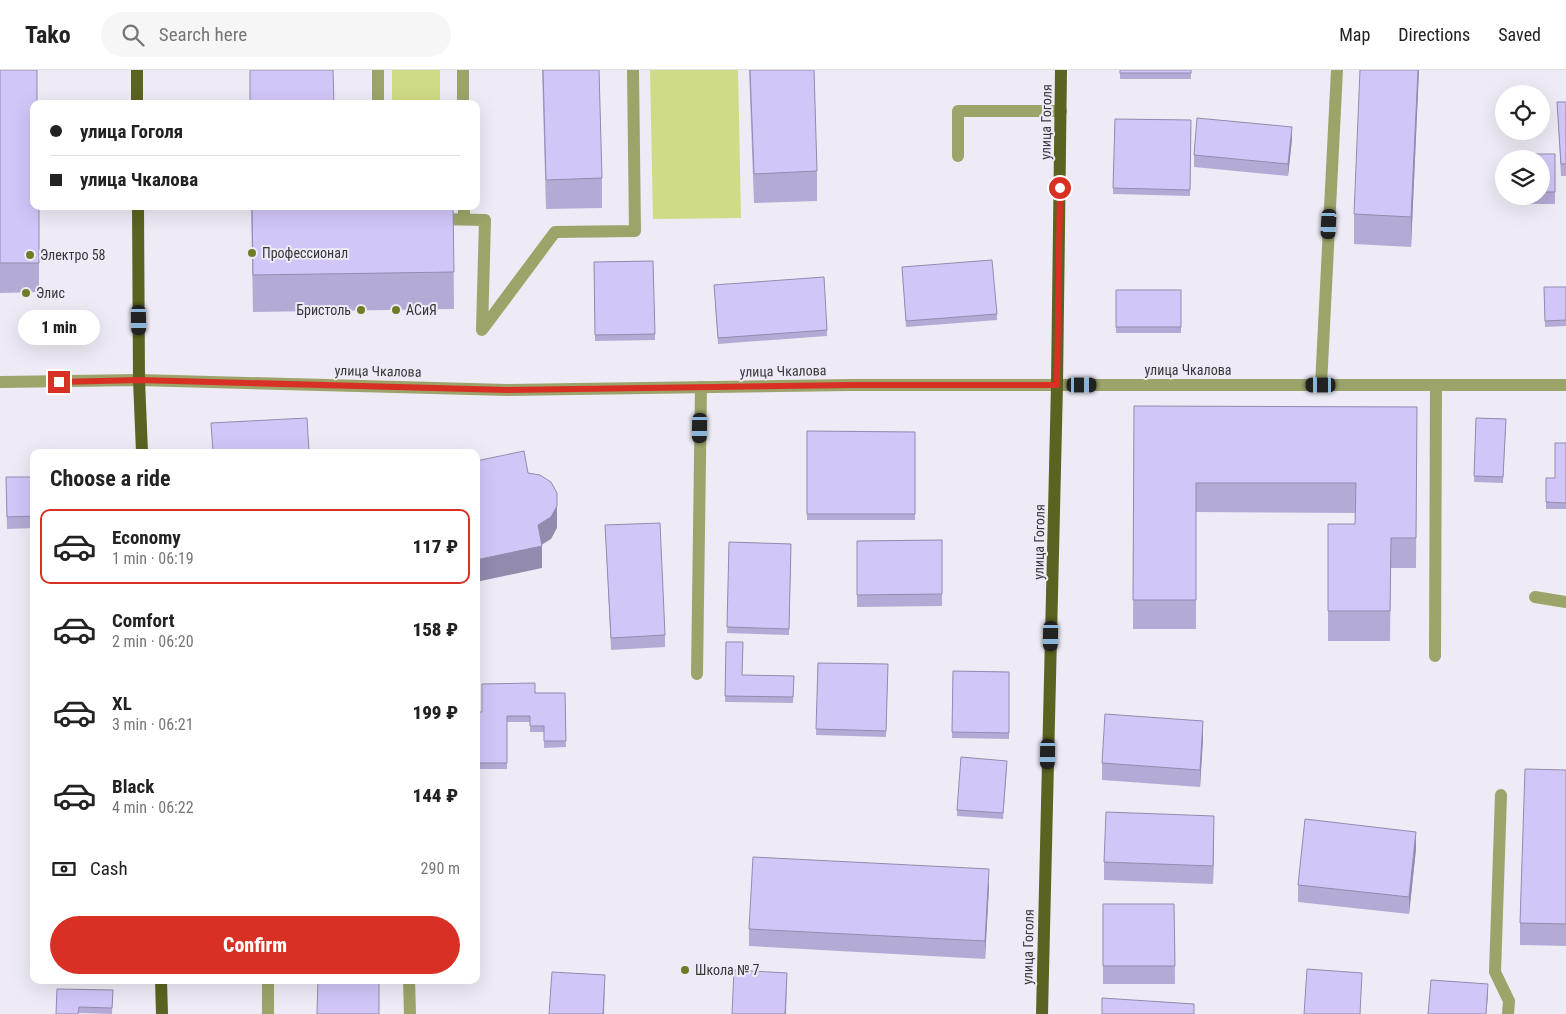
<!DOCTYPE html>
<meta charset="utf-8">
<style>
body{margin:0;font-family:"Roboto Condensed",sans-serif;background:#f6f6f6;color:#222;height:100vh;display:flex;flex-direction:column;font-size:19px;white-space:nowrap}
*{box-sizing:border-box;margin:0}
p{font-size:16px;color:#767676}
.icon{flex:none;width:28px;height:28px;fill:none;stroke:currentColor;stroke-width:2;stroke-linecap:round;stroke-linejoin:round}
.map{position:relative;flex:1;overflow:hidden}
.panel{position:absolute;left:30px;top:379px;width:450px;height:535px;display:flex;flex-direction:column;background:#fff;border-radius:10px;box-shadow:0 5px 20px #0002}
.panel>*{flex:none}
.top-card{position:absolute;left:30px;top:30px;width:450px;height:110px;border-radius:10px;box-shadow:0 5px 20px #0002;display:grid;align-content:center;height:110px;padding:0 20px;background:#fff}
.fabs{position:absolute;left:1495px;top:15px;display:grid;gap:10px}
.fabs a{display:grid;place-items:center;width:55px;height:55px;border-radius:50%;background:#fff;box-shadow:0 5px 20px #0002;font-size:25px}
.end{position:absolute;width:22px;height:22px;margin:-11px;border:6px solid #d93025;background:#fff;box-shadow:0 0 0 2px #fff}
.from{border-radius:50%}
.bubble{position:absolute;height:35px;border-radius:18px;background:#fff;box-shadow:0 5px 20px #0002;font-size:16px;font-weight:800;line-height:35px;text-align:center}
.car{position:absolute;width:15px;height:30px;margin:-15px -8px;border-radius:6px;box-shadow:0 0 4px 1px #0007;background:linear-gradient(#222 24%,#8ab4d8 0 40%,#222 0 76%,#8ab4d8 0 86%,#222 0)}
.top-card b{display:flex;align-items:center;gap:18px;height:48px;font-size:19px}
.top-card b+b{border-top:1px solid #e0e0e0}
.top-card i{width:12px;height:12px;background:#222}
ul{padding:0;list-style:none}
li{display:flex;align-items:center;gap:15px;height:75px;margin:0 10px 8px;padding:0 10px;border:2px solid transparent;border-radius:10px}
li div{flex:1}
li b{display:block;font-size:19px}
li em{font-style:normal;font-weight:800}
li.selected{border-color:#d93025}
li>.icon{width:45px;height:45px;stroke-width:1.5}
h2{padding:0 20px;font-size:22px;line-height:60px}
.pay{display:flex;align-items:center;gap:12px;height:55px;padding:0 20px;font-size:19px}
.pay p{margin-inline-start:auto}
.button{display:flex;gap:10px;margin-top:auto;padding:10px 20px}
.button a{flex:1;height:58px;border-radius:30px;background:#d93025;color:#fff;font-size:20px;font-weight:800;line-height:58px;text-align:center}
header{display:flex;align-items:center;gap:30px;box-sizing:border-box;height:70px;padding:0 25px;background:#fff;border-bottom:1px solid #e0e0e0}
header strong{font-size:24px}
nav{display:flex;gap:28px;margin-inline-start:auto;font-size:18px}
.search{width:350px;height:45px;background:#f6f6f6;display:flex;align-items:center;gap:12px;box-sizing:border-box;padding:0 18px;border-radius:28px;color:#767676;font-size:19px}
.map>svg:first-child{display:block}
</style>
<header>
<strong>Tako</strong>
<div class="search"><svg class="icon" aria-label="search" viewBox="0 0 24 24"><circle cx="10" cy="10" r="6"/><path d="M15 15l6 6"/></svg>Search here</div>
<nav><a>Map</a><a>Directions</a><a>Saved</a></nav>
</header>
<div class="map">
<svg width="1566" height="944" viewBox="0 0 1566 944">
<rect width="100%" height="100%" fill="#eeebf6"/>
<g fill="#d0db86">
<rect x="392" y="0" width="48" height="34"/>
<polygon points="650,0 738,0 741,148 653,149"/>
</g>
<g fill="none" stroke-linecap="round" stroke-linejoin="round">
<g stroke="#9ca46a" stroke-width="12">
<polyline points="378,0 378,34"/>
<polyline points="463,0 463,34"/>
<polyline points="958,86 958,41 1061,41"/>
<polyline points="464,136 464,149"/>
<polyline points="437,149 485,150 482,260 555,162 635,161 633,0"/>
<polyline points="0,312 139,310 507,320 851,315 1566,315"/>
<polyline points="1321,315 1337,0"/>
<polyline points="1535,527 1566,532"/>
<polyline points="1435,586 1436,315"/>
<polyline points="697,604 701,317"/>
<polyline points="1501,725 1495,902 1509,931 1508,944"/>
<polyline points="409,910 410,944"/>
<polyline points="268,944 268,910"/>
</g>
<g stroke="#5c621f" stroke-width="12">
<polyline points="137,0 137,34"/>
<polyline points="138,136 139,310 142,382"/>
<polyline points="161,910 162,944"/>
<polyline points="1042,944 1057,315 1061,0"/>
</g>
</g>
<g fill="#b5aad5">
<polygon points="0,0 39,136 39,222 0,223"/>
<polygon points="542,0 599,0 602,108 602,138 546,139"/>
<polygon points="749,0 814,0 817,101 817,131 754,133"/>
<rect x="1120" y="0" width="71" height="9"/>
<polygon points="1419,0 1411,177 1354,174 1354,144"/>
<polygon points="1557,32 1566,32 1566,106 1561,106"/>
<polygon points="1115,49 1191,50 1190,126 1113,124"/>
<polygon points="1292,69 1288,106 1194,97 1194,85"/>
<polygon points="1555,84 1555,134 1516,134 1516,126 1541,126 1541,89"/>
<polygon points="251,136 453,136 454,239 253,242"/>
<polygon points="653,191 655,270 595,271 594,192"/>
<polygon points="902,197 997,244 997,250 906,257"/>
<polygon points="714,215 827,260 827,266 718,274"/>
<polygon points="1544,217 1566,217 1566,256 1545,257"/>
<rect x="1116" y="220" width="65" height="43"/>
<polygon points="1134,336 1417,337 1416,498 1391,498 1390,571 1328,571 1328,454 1355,454 1355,443 1196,442 1196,559 1133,559"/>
<polygon points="1476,348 1506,349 1503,413 1474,412"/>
<polygon points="807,361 915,362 915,450 807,450"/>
<polygon points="1566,373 1566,439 1546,439 1546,408 1555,408"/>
<polygon points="6,407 34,407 34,458 7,459"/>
<polygon points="605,455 665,565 665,577 611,580"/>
<polygon points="942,470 942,536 857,537 857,471"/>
<polygon points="729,472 791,474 789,565 727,563"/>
<polygon points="726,572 742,605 794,606 793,633 725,632"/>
<polygon points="818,593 888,594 886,667 816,665"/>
<polygon points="953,601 1009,602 1009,669 952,668"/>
<polygon points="535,623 565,623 566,677 544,678 544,662 530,662 530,652 507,652 507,699 476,699 476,642 482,642"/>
<polygon points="1203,669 1200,717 1102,710 1102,693"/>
<polygon points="1007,697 1003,749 957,746 957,740"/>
<polygon points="1566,700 1566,876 1520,875 1520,853"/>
<polygon points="1214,764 1213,814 1104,810 1104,792"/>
<polygon points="1416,779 1409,844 1298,832 1298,815"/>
<polygon points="989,817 985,889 749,876 749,859"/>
<polygon points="1103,834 1174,834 1175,914 1103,914"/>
<polygon points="113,920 112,944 79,943 56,944"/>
</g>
<g fill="#938bae">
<polygon points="1418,0 1419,0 1411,177 1411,147"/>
<polygon points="1292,57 1292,69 1288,106 1288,94"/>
<polygon points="557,436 557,458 551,469 538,477 542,476 542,498 476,512 476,490"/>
<polygon points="1203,651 1203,669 1200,717 1200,700"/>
<polygon points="1214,746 1214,764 1213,814 1213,796"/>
<polygon points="1416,762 1416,779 1409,844 1409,827"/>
<polygon points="989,799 989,817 985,889 985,871"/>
<polygon points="787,903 786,944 785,944"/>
<polygon points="605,905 604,944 603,944"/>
<polygon points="1488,914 1488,926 1486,944"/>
</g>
<g fill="#d2c6f8" stroke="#938bae">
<polygon points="0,0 37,0 37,34 34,34 34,136 39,136 39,193 0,193"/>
<polygon points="250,0 333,0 334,34 250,34"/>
<polygon points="543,0 599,0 602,108 546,110"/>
<polygon points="750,0 814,0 817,101 754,104"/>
<rect x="1120" y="0" width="71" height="3"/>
<polygon points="1360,0 1418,0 1411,147 1354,144"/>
<polygon points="1557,32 1566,32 1566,94 1561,94"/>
<polygon points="1197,48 1292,57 1288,94 1194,85"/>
<polygon points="1115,49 1191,50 1190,120 1113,118"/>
<polygon points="1516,84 1555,84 1555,122 1541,122 1541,89 1516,89"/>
<polygon points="252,136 453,136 454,202 253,205"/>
<polygon points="992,190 997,244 906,251 902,197"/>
<polygon points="653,191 655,264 595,265 594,192"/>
<polygon points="824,207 827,260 718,268 714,215"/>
<polygon points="1544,217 1566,217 1566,250 1545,251"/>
<rect x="1116" y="220" width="65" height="37"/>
<polygon points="1134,336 1417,337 1416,468 1391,468 1390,541 1328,541 1328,454 1355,454 1356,413 1196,413 1196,530 1133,530"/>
<polygon points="307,348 309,382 213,382 211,353"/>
<polygon points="1476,348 1506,349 1503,407 1474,406"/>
<polygon points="807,361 915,362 915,444 807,444"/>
<polygon points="1555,373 1566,373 1566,433 1546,432 1546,408 1555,408"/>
<polygon points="524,381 528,403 540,405 551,412 557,423 557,436 551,447 538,455 542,476 476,490 476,391"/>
<polygon points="6,407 34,407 34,446 7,447"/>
<polygon points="660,453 665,565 611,568 605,455"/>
<polygon points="942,470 942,524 857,525 857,471"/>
<polygon points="729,472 791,474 789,559 727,557"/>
<polygon points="726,572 743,572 742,605 794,606 793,627 725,626"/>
<polygon points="818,593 888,594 886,661 816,659"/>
<polygon points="953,601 1009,602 1009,663 952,662"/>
<polygon points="535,613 535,623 565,623 566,671 544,671 544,656 530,656 530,646 507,646 507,693 476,693 476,642 482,642 482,614"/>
<polygon points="1105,644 1203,651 1200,700 1102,693"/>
<polygon points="961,687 1007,691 1003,743 957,740"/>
<polygon points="1525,699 1566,700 1566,854 1520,853"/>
<polygon points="1106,742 1214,746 1213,796 1104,792"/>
<polygon points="1305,749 1416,762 1409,827 1298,815"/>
<polygon points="753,787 989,799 985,871 749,859"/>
<polygon points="1103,834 1174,834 1175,896 1103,896"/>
<polygon points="1307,899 1362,903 1360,944 1304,944"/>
<polygon points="734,900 787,903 785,944 732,944"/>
<polygon points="552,902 605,905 603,944 549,944"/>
<polygon points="318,910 379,910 379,944 317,944"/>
<polygon points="1431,910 1488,914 1486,944 1428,944"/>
<polygon points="57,919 113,920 112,938 79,937 78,944 56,944"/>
<polygon points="1102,928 1194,934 1194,944 1102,944"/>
</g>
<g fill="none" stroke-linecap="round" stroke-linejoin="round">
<polyline stroke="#d93025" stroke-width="6" points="59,312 139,310 507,320 851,315 1057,315 1060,118"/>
</g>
<g fill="#727a25" stroke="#eeebf6" stroke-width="2">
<circle cx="252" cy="183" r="5"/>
<circle cx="30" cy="185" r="5"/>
<circle cx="26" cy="223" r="5"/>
<circle cx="361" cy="240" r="5"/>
<circle cx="396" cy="240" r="5"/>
<circle cx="685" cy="900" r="5"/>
</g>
<g text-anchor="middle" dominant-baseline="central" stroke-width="4" stroke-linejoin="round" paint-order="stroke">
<g font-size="14" fill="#37363a" stroke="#eeebf6">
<text transform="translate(1046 52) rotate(-89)">улица Гоголя</text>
<text x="1188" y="300">улица Чкалова</text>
<text transform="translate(378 301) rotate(1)">улица Чкалова</text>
<text transform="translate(783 301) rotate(-1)">улица Чкалова</text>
<text transform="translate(1039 472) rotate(-89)">улица Гоголя</text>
<text transform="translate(1028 877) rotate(-89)">улица Гоголя</text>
</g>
<g font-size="14" fill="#37363a" stroke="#eeebf6" text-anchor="start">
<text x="262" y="183">Профессионал</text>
<text x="40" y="185">Электро 58</text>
<text x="36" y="223">Элис</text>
<text x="351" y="240" text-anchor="end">Бристоль</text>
<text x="406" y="240">АСиЯ</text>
<text x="695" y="900">Школа № 7</text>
</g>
</g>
</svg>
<div class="fabs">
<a><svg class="icon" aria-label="locate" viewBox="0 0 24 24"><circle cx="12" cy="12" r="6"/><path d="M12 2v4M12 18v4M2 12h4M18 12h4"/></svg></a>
<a><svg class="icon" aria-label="layers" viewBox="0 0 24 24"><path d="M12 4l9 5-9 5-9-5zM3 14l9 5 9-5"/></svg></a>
</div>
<i class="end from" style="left:1060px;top:118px"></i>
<i class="end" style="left:59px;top:312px"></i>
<div class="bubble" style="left:18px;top:240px;width:82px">1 min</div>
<i class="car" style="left:1329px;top:154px;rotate:183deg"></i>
<i class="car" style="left:139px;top:250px;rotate:179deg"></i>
<i class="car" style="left:1082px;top:315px;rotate:90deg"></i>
<i class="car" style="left:1321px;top:315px;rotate:270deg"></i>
<i class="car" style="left:700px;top:358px;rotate:181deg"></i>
<i class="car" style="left:1051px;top:566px;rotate:181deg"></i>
<i class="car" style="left:1048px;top:684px;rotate:181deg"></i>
<div class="top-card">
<b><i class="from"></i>улица Гоголя</b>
<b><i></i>улица Чкалова</b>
</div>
<section class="panel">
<h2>Choose a ride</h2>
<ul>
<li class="selected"><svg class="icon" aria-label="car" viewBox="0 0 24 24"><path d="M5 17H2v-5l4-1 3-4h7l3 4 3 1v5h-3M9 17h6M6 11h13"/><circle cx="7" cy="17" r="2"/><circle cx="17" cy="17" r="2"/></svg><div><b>Economy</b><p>1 min · 06:19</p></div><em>117 ₽</em></li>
<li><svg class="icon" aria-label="car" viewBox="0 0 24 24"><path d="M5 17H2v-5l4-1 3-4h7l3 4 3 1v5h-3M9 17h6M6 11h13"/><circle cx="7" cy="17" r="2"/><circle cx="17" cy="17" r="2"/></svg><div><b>Comfort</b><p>2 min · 06:20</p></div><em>158 ₽</em></li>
<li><svg class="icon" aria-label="car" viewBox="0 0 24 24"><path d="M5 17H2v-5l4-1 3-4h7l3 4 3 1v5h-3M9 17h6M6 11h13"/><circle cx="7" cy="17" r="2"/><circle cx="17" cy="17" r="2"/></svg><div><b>XL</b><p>3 min · 06:21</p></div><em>199 ₽</em></li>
<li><svg class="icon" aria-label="car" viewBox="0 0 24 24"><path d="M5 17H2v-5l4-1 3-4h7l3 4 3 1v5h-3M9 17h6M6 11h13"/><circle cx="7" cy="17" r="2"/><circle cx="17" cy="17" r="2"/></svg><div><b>Black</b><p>4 min · 06:22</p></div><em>144 ₽</em></li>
</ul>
<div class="pay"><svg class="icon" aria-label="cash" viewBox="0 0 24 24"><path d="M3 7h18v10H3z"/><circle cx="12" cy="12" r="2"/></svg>Cash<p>290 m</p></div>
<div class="button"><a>Confirm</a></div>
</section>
</div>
